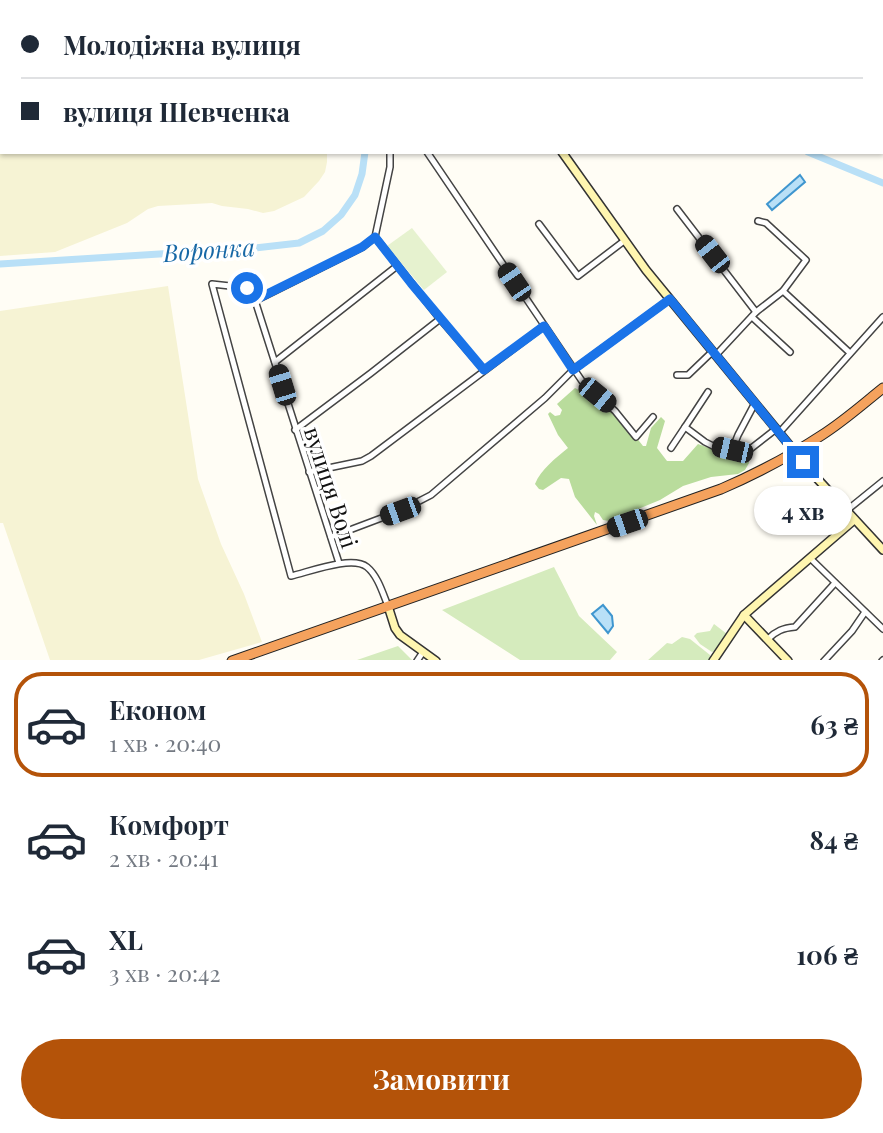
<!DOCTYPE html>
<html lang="uk">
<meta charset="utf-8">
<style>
body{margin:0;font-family:"Playfair Display",serif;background:#f2f2f3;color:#1f2937;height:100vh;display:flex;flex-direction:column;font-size:26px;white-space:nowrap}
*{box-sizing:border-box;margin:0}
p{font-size:23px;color:#747a83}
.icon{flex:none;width:38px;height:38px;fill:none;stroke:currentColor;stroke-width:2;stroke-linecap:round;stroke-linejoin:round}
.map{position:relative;height:660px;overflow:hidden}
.panel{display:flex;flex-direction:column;background:#fff;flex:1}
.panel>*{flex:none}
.banner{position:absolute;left:0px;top:0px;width:884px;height:154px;box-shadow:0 2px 5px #0004;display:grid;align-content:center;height:154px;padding:0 21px;background:#fff}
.end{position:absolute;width:32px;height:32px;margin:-16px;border:9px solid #1a73e8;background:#fff;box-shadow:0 0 0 4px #fff}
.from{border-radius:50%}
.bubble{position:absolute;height:49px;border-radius:24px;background:#fff;box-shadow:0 2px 5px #0004;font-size:23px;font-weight:700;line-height:49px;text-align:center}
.car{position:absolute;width:21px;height:42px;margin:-21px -10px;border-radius:9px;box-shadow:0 0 5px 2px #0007;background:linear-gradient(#222 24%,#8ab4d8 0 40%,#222 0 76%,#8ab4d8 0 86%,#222 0)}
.banner b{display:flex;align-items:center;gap:24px;height:66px;font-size:26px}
.banner b+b{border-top:2px solid #e0e1e3}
.banner i{width:18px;height:18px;background:#1f2937}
ul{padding:12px 0 0;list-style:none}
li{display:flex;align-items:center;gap:21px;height:105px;margin:0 14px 10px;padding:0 7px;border:4px solid transparent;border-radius:28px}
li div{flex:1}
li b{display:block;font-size:26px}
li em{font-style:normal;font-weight:700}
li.active{border-color:#b45309}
li>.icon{width:63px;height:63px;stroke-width:1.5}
.action{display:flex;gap:14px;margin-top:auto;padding:14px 21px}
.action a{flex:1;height:80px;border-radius:42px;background:#b45309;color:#fff;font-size:28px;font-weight:700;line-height:80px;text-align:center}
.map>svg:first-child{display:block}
</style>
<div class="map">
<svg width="883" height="661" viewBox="0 0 883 661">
<rect width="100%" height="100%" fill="#fffdf5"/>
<g fill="#f6f3d4">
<polygon points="0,0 328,0 328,2 2,2 2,152 327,152 327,162 325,172 319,181 304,197 274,211 263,213 248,209 222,206 212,203 158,206 148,209 127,223 55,252 0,256"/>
<polygon points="168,286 198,479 221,544 244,594 262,642 199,660 50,660 3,523 0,523 0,311"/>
</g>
<g fill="#d5ebbd">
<polygon points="554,567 579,616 617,652 610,660 520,660 442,610"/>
<polygon points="714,624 727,634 715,651 712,652 700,644 694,636 697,633 710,631"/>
<polygon points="682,637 690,639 710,655 710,661 647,661 667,643 672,644"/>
<polygon points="398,646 412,660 357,660"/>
</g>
<path fill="#b9dc9c" d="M575 388 606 404 632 432 643 446H646L651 428 661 417 665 421 657 448 667 461H683L698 444 712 449 748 457 749 463 745 470 738 474 711 477 683 486 660 500 609 521 603 520 599 514 595 512 594 516 597 525 575 497 569 479 561 478 543 490 539 489 535 484C541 469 556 458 568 448L558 435 548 414 550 412 555 416 560 415 562 410 557 404Z"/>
<polygon fill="#e6f2cf" points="412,228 447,272 424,290 387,246"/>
<g fill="#b9e0f7" stroke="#3f96cf" stroke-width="2">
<polygon points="800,175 805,182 772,210 767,204"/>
<polygon points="603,605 612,616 613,626 608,633 592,614"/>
</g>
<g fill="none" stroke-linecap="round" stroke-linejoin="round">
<g stroke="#b9e0f7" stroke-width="7">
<polyline points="808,152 883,183"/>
<polyline points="0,264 255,248 299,243 323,231 341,215 355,195 362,174 365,152"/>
</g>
<g stroke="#444" stroke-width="8">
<g id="street">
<polyline points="541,0 547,2"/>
<polyline points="749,0 753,2"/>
<polyline points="634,2 636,0"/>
<polyline points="882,52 883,52"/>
<polyline points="882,120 883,120"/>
<polyline points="427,152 582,381 615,411 636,437 653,417"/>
<polyline points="677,209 756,312"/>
<polyline points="539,224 578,276 624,241"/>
<polyline points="375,237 440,319 484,370"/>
<polyline points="783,291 850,353"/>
<polyline points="255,301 363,247 375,237 390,167 390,152"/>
<polyline points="752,317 790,352"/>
<polyline points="716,355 756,312 783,291 806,260 766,223 758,221"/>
<polyline points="275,362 397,266"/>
<polyline points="677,375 688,375 713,351"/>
<polyline points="708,392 685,427 705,442 713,446 742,452 749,450 776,429"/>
<polyline points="295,430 371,373 440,319"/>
<polyline points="779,433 883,317"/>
<polyline points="671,448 685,427"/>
<polyline points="732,450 738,435 755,403"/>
<polyline points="309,472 362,461 371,456 544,326"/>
<polyline points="846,511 883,481"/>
<polyline points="331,537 400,511 431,495 545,398 573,370 670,299"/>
<polyline points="810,558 883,629"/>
<path d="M339 563 252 291 248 288 212 284 291 576C309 572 352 555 367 567 378 576 383 594 388 606"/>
<path d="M768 639C776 631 783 628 795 627L835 583"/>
<polyline points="417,661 423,652"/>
<polyline points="824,661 852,631 865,612"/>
<polyline points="882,661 883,660"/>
</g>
</g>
<g stroke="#333" stroke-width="10">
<g id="secondary">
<polyline points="503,2 503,0"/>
<polyline points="562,152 646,270 813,474 883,550"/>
<polyline points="388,606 395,628 400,635 436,661"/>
<polyline points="744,615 788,661"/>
<polyline points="713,661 744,615 854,520"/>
</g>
</g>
<g stroke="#222" stroke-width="11">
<path id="highway" d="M232 661 721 489C756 474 790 456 822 435 844 421 863 404 883 388"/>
</g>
<use href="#street" stroke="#fff" stroke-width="5"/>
<use href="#secondary" stroke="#fff6b0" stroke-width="7"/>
<use href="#highway" stroke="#f5a25d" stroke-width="9"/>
</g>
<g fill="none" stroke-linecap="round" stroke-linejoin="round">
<polyline stroke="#1a73e8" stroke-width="9" points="247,288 252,291 255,300 362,247 375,237 411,283 484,370 544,326 573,370 670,299 803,462"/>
</g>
<g text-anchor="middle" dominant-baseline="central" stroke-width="7" stroke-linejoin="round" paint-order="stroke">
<g font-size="23" fill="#111" stroke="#fff">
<text transform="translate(332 487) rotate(72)">вулиця Волі</text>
</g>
<g font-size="24" font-style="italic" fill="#1768a6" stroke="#fff">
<text transform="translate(209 249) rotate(-4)">Воронка</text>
</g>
</g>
</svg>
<i class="end from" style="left:247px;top:288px"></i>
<i class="end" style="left:803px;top:462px"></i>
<div class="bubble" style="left:754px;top:486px;width:98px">4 хв</div>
<i class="car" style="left:712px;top:254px;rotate:322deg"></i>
<i class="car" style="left:514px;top:282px;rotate:326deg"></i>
<i class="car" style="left:282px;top:385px;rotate:343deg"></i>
<i class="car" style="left:597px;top:395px;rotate:129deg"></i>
<i class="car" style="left:732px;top:450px;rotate:283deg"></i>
<i class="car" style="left:400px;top:511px;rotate:250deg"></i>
<i class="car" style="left:627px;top:523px;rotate:251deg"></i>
<div class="banner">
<b><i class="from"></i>Молодіжна вулиця</b>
<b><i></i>вулиця Шевченка</b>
</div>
</div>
<section class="panel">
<ul>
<li class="active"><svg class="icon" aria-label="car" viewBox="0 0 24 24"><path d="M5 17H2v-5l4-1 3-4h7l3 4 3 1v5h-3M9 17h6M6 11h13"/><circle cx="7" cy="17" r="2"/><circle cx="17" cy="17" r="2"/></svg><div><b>Економ</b><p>1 хв · 20:40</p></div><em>63 ₴</em></li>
<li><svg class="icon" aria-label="car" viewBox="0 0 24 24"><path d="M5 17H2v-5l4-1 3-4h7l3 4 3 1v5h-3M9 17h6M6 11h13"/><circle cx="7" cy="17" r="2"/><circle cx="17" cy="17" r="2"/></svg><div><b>Комфорт</b><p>2 хв · 20:41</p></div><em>84 ₴</em></li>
<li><svg class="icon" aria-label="car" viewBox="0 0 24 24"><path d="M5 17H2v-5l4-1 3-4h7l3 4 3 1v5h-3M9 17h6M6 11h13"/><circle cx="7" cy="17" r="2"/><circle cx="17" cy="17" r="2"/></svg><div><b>XL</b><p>3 хв · 20:42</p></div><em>106 ₴</em></li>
</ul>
<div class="action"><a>Замовити</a></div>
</section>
